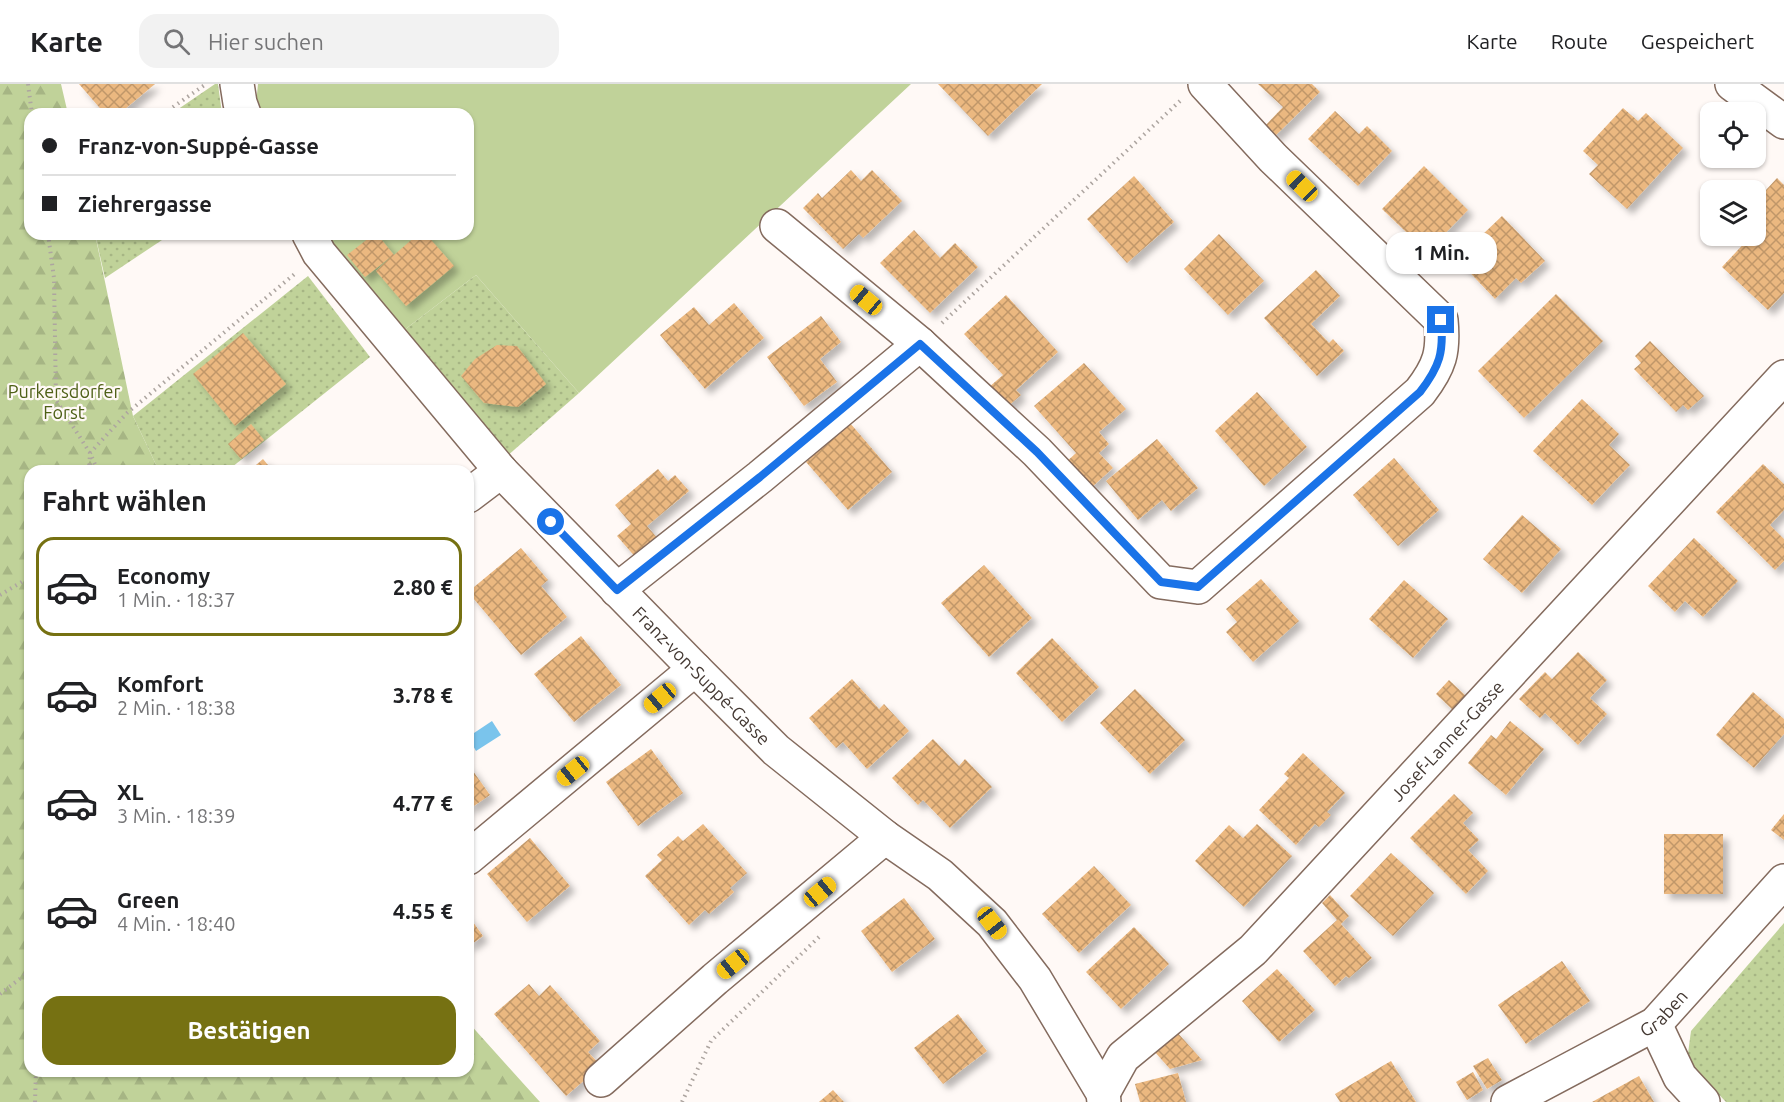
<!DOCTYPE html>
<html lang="de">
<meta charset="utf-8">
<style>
body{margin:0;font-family:Ubuntu,sans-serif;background:#f2f2f2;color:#202124;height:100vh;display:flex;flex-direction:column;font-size:22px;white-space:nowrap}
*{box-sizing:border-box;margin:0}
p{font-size:20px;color:#757577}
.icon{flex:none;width:33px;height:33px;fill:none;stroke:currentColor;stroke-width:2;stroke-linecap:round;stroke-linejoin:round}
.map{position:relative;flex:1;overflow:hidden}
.sheet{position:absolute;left:24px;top:381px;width:450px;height:612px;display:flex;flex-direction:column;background:#fff;border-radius:18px;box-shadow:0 2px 4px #0004}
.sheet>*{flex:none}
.guide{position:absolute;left:24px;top:24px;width:450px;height:132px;border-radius:18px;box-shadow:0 2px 4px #0004;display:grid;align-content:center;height:132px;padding:0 18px;background:#fff}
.fabs{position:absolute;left:1700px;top:18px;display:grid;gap:12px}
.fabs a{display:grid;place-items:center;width:66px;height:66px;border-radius:12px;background:#fff;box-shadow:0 2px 4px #0004;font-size:30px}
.end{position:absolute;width:27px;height:27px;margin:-14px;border:8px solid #1a73e8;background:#fff;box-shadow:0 0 0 3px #fff}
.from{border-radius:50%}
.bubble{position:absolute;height:42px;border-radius:18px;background:#fff;box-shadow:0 2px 4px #0004;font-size:20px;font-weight:600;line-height:42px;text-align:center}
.car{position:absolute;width:18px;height:36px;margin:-18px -9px;border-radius:8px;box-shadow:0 0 4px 2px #0007;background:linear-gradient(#f5c518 24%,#345 0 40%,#f5c518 0 76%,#345 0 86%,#f5c518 0)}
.guide b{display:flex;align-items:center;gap:21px;height:57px;font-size:22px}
.guide b+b{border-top:2px solid #e0e0e0}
.guide i{width:15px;height:15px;background:#202124}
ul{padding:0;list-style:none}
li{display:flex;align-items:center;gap:18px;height:99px;margin:0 12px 9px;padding:0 6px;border:3px solid transparent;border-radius:18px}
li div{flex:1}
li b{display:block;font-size:22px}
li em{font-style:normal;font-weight:600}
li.selected{border-color:#767112}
li>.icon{width:54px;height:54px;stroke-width:1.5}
h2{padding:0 18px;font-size:27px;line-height:72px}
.action{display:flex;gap:12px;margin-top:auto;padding:12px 18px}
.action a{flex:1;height:69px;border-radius:18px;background:#767112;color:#fff;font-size:24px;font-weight:600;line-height:69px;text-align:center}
header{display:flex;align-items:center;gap:36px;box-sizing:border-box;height:84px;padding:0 30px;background:#fff;border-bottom:2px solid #e0e0e0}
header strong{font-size:28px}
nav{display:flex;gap:33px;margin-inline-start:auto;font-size:21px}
.search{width:420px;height:54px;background:#f2f2f2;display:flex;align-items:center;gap:15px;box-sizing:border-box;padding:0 21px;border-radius:18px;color:#757577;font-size:22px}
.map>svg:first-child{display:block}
</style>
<header>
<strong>Karte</strong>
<div class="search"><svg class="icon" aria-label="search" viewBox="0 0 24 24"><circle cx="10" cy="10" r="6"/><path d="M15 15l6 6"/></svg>Hier suchen</div>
<nav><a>Karte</a><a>Route</a><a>Gespeichert</a></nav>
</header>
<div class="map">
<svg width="1784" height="1018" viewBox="0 0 1784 1018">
<defs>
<pattern id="forest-firs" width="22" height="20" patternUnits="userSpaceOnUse" patternTransform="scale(1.5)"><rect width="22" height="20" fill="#c0d299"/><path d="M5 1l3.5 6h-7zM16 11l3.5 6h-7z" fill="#a6b584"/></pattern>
<pattern id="garden-dots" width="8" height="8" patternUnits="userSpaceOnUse" patternTransform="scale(1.5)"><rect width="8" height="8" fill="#c0d299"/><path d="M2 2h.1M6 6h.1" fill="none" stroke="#a6b584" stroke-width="1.8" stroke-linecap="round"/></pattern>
<pattern id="building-cross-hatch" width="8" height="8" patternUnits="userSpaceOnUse" patternTransform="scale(1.5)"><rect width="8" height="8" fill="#ebb880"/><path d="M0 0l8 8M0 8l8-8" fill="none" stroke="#c09769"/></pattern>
<filter id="shadow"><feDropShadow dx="5.5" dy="5.5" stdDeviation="3" flood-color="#0004"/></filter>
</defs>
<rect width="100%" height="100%" fill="#fff9f6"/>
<polygon fill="#c0d299" points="258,0 911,0 579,309 476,191 399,250 326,150 468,150 468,30 260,30 256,20"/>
<polygon fill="url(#forest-firs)" points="0,0 61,0 68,30 30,30 30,150 95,150 133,332 159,387 30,387 30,987 468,987 468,938 540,1018 0,1018"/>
<g fill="url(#garden-dots)">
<polygon points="215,0 218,0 222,30 171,30"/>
<polygon points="95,150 171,150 105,194"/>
<polygon points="476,191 579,309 507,372 399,250"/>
<polygon points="308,192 370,273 227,387 159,387 133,332"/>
<polygon points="1784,839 1784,1018 1726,1018 1687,977 1691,947"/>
</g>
<polygon fill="#7ac4ec" points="492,637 501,651 476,667 468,653"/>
<g fill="url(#building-cross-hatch)" filter="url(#shadow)">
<polygon points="79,0 155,0 119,30 105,30"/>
<polygon points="938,0 1042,0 988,52"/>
<polygon points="1258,0 1312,0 1320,8 1274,53 1264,43 1283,23"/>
<polygon points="1623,24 1638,37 1646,29 1683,64 1627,125 1589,90 1598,81 1583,67"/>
<polygon points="1335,27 1359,50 1367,42 1392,67 1358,102 1308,55"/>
<polygon points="1424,82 1468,126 1427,168 1382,125"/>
<polygon points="851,86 861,97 872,86 902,117 863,154 859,150 843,165 803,124 818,109 822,114"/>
<polygon points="1134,92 1174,138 1127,179 1087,135"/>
<polygon points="1777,94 1784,101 1784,209 1768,226 1722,183 1751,152 1755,152 1755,147 1766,136 1755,126 1755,118"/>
<polygon points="1502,132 1545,177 1521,199 1516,194 1495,215 1457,175"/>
<polygon points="914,146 940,174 955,159 978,183 930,229 880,179"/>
<polygon points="374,150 377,150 394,171 418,150 426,150 454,182 406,222 376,187 392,172 365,193 347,171"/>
<polygon points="1219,150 1264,197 1228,231 1184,185"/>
<polygon points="1316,186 1340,212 1311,240 1329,259 1333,255 1344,267 1317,292 1264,234"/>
<polygon points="1556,210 1603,257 1524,334 1478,287"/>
<polygon points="1006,211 1058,268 1016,306 1021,311 1006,324 988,304 1003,291 964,250"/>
<polygon points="734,219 764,254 705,305 660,251 694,223 709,241"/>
<polygon points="821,232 841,258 820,275 837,298 804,322 767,273"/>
<polygon points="243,249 286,300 235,342 193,290"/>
<polygon points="1650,257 1704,312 1688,326 1683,321 1676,328 1634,285 1641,279 1635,272"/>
<polygon points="497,261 517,262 546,300 518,323 484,319 461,292 475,275"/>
<polygon points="1084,279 1126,325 1099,348 1109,360 1099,369 1113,384 1092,403 1064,380 1076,369 1034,322"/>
<polygon points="1257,308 1307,363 1264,402 1215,347"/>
<polygon points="1582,315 1619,350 1609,361 1630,381 1592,421 1533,367"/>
<polygon points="850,339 892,388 848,426 806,378"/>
<polygon points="251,340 264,356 241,375 228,360"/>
<polygon points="1157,355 1198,404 1171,427 1162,416 1138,436 1106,397"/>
<polygon points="1394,374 1439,426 1398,462 1353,411"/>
<polygon points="263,375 273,387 249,387"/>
<polygon points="1763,380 1784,400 1784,426 1770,441 1784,455 1784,477 1775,486 1716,428"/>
<polygon points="658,385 668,397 675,391 689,407 647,442 659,456 637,475 617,452 631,440 615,421"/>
<polygon points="1522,431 1561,465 1522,509 1483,475"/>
<polygon points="1694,454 1738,497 1703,533 1685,517 1675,528 1648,502"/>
<polygon points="521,464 548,496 541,502 567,533 521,571 468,508"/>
<polygon points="984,481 1032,534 989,573 941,519"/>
<polygon points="1261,495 1299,537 1253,578 1226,548 1237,538 1226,525"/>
<polygon points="1404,496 1448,535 1413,574 1369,535"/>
<polygon points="581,552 621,601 574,638 534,590"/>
<polygon points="1052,554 1099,603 1062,638 1016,589"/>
<polygon points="1578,568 1607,596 1590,614 1607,630 1578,661 1545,629 1540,634 1519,615 1545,588 1552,595"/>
<polygon points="852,595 879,625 884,620 909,647 867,685 843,658 836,664 809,634"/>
<polygon points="1449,596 1467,613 1454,627 1436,610"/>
<polygon points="1135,605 1185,656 1150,690 1100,639"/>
<polygon points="1753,608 1784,635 1784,650 1754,684 1716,651"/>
<polygon points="1510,637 1544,665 1506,711 1468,679 1491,651 1496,655"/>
<polygon points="933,655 959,682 965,675 992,703 950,744 923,716 918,721 892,694"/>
<polygon points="651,665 683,709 638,742 606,698"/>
<polygon points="1303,669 1345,709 1327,728 1331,731 1319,743 1315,740 1296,761 1259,726 1289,694 1284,690"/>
<polygon points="468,680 490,711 468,726"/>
<polygon points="1454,710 1473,729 1463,739 1479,756 1468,766 1488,787 1466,810 1410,754"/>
<polygon points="1784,730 1784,756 1771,746"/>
<polygon points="703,740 747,789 730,804 734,808 709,830 705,826 689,841 645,792 662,776 657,771 678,752 683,757"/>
<polygon points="1257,740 1292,772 1244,823 1195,777 1229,741 1243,754"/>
<rect x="1664" y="750" width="59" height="60"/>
<polygon points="530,754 570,802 527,838 487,790"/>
<polygon points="1391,769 1434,809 1393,852 1350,812"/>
<polygon points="1094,782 1131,821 1079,869 1042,830"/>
<polygon points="1330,811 1349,832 1341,840 1372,874 1349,894 1346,892 1335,902 1303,867 1337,836 1322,819"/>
<polygon points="904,814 935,855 892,888 861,847"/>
<polygon points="468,831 483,852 468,863"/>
<polygon points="1134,843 1169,880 1121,925 1086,888"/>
<polygon points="1562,877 1590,917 1526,960 1498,921"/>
<polygon points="1277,885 1315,926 1279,958 1242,917"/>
<polygon points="529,900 539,912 550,901 600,957 588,968 601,982 566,1012 494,930"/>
<polygon points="958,930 987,967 943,1000 914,964"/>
<polygon points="1176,947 1202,976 1170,985 1154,967"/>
<polygon points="1488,974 1502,996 1487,1005 1473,982"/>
<polygon points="1391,977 1416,1018 1340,1018 1335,1010"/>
<polygon points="1473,988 1483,1006 1467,1016 1456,998"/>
<polygon points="1178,989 1186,1018 1140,1018 1135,1000"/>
<polygon points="1639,992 1654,1018 1592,1018"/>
<polygon points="833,1006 844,1018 819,1018"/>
</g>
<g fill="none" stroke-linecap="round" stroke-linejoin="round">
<g stroke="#846b5e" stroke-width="36">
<g id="minor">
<polyline points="237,0 240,19 244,30"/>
<polyline points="1732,0 1784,38"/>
<path d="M777 142 920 260 973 309 1037 368 1161 498 1198 503 1420 308C1440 282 1444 268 1441 236L1273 74 1205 0"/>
<path id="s1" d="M309 150 319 169 501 387 695 585 776 666 885 753 940 791 992 839 1035 895 1103 1009 1104 1018"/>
<polyline points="468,412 501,387"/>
<polyline points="617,506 760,393 920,260"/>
<polyline points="468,774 695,585"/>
<polyline points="1655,940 1680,993 1703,1018"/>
<polyline points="601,996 715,895 885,753"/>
<path id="s2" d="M1103 1009 1123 973 1253 866 1784 293"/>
<path id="s3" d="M1508 1018 1655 940 1784 797"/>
</g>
</g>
<g stroke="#ada5a0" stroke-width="4" stroke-dasharray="1.5 4.5" stroke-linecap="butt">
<polyline points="28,0 32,30"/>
<polyline points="163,30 206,0"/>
<polyline points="48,150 54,194 56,316 90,369 98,387"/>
<polyline points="942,239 1180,17"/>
<polyline points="89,387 90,369 127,329 297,188"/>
<polyline points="0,511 30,493"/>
<polyline points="0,910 30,887"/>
<polyline points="35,1018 36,987"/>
<polyline points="682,1018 711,957 820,852"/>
</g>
<use href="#minor" stroke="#fff" stroke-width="33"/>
</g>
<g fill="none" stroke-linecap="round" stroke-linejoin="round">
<path stroke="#1a73e8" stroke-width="8" d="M551 438 617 506 760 393 920 260 1037 368 1161 498 1198 503 1420 308C1440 282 1444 268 1441 236"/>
</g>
<g text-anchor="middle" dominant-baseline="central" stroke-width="4.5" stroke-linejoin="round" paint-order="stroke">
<g font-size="18" fill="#4e6017" stroke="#fff9f6">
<text x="64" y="307">Purkersdorfer<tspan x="64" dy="21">Forst</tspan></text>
</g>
<g font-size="18" fill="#443933" stroke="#fff9f6">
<text stroke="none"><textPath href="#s1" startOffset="592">Franz-von-Suppé-Gasse</textPath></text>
<text stroke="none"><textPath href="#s2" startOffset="495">Josef-Lanner-Gasse</textPath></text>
<text stroke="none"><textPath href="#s3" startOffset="180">Graben</textPath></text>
</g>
</g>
</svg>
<div class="fabs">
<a><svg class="icon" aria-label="locate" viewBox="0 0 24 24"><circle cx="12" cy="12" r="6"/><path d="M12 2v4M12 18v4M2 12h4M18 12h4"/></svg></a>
<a><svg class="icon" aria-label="layers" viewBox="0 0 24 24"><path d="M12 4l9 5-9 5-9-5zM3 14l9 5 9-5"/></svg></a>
</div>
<i class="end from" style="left:551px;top:438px"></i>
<i class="end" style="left:1441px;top:236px"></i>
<div class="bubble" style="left:1386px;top:148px;width:111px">1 Min.</div>
<i class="car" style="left:1302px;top:102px;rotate:314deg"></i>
<i class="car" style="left:866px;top:216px;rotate:310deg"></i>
<i class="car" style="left:660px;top:614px;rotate:230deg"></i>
<i class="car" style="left:573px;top:687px;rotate:231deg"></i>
<i class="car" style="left:820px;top:808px;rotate:50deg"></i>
<i class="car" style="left:992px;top:839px;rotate:142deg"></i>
<i class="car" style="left:733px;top:880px;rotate:231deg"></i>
<div class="guide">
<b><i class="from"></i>Franz-von-Suppé-Gasse</b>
<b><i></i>Ziehrergasse</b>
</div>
<section class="sheet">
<h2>Fahrt wählen</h2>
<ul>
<li class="selected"><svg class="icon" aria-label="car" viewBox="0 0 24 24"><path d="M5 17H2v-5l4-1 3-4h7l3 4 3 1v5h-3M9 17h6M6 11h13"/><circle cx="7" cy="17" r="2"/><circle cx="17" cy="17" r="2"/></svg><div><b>Economy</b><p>1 Min. · 18:37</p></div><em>2.80 €</em></li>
<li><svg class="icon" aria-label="car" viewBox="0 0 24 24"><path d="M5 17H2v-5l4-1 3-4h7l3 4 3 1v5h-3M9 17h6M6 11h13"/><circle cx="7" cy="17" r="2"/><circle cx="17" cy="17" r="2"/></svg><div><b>Komfort</b><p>2 Min. · 18:38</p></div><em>3.78 €</em></li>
<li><svg class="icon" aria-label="car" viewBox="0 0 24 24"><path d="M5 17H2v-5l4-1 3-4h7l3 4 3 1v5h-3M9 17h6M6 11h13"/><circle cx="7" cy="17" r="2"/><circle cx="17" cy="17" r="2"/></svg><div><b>XL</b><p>3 Min. · 18:39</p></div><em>4.77 €</em></li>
<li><svg class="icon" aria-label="car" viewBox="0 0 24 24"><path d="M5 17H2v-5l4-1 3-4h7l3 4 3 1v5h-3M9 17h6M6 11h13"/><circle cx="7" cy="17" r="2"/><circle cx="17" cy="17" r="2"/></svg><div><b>Green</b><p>4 Min. · 18:40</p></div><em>4.55 €</em></li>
</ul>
<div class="action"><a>Bestätigen</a></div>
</section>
</div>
